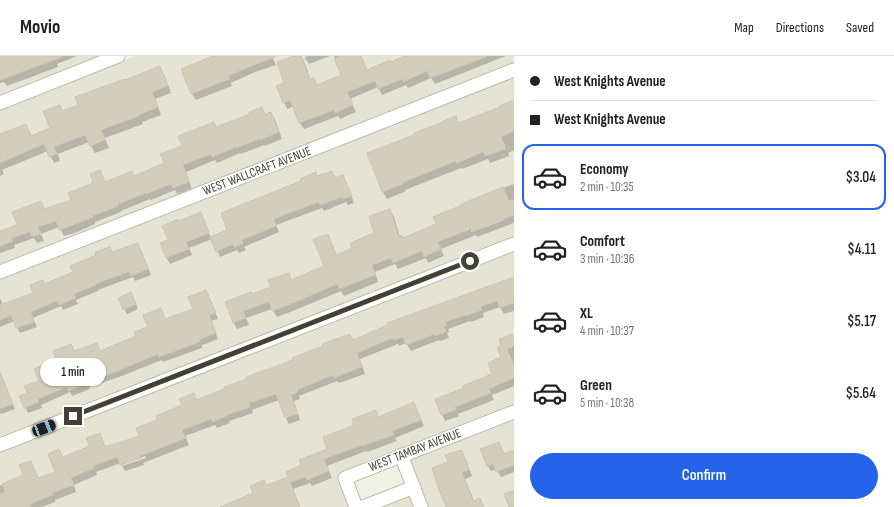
<!DOCTYPE html>
<meta charset="utf-8">
<style>
body{margin:0;font-family:"Sofia Sans Condensed",sans-serif;background:#f2f2f2;color:#222;height:100vh;display:flex;flex-direction:column;font-size:15px;white-space:nowrap}
*{box-sizing:border-box;margin:0}
p{font-size:13px;color:#767676}
.icon{flex:none;width:22px;height:22px;fill:none;stroke:currentColor;stroke-width:2;stroke-linecap:round;stroke-linejoin:round}
.map{position:relative;flex:1;overflow:hidden}
.side{display:flex;flex-direction:column;background:#fff;width:380px}
.side>*{flex:none}
.hud{display:grid;align-content:center;height:88px;padding:0 16px;background:#fff}
.end{position:absolute;width:18px;height:18px;margin:-9px;border:5px solid #434135;background:#fff;box-shadow:0 0 0 2px #fff}
.from{border-radius:50%}
.bubble{position:absolute;height:28px;border-radius:14px;background:#fff;box-shadow:0 1px 3px #0004;font-size:13px;font-weight:600;line-height:28px;text-align:center}
.car{position:absolute;width:12px;height:24px;margin:-12px -6px;border-radius:5px;box-shadow:0 0 3px 1px #0007;background:linear-gradient(#222 24%,#8ab4d8 0 40%,#222 0 76%,#8ab4d8 0 86%,#222 0)}
.hud b{display:flex;align-items:center;gap:14px;height:38px;font-size:15px}
.hud b+b{border-top:1px solid #e0e0e0}
.hud i{width:10px;height:10px;background:#222}
ul{padding:0;list-style:none}
li{display:flex;align-items:center;gap:12px;height:66px;margin:0 8px 6px;padding:0 8px;border:2px solid transparent;border-radius:12px}
li div{flex:1}
li b{display:block;font-size:15px}
li em{font-style:normal;font-weight:600}
li.active{border-color:#2563eb}
li>.icon{width:36px;height:36px;stroke-width:1.5}
.button{display:flex;gap:8px;margin-top:auto;padding:8px 16px}
.button a{flex:1;height:46px;border-radius:24px;background:#2563eb;color:#fff;font-size:16px;font-weight:600;line-height:46px;text-align:center}
header{display:flex;align-items:center;gap:24px;box-sizing:border-box;height:56px;padding:0 20px;background:#fff;border-bottom:1px solid #e0e0e0}
header strong{font-size:19px}
nav{display:flex;gap:22px;margin-inline-start:auto;font-size:14px}
main{display:flex;flex:1;min-height:0}
.map>svg:first-child{display:block}
</style>
<header>
<strong>Movio</strong>
<nav><a>Map</a><a>Directions</a><a>Saved</a></nav>
</header>
<main>
<div class="map">
<svg width="514" height="451" viewBox="0 0 514 451">
<rect width="100%" height="100%" fill="#f1f0e5"/>
<g fill="#e5e3d4">
<polygon points="0,0 101,0 0,40"/>
<polygon points="135,0 514,0 514,7 0,209 0,54"/>
<polygon points="514,21 514,181 0,382 0,223"/>
<polygon points="514,194 514,349 394,395 343,416 350,450 346,451 0,451 0,395"/>
<polygon points="514,363 514,451 427,451 409,403"/>
<polygon points="411,439 415,451 381,451"/>
</g>
<g fill="#0003" fill-rule="evenodd">
<polygon points="0,0 77,0 57,8 58,11 7,30 4,26 0,27"/>
<polygon points="216,0 272,0 276,9 255,16 231,27 232,30 196,44 192,38 183,14"/>
<polygon points="297,0 301,0 304,5 311,25 317,30 342,19 334,0 340,0 339,1 343,0 361,0 367,15 391,7 408,0 506,0 435,28 431,22 408,32 406,29 382,39 378,31 350,43 356,56 340,63 338,60 304,73 300,67 294,50 287,53 284,46 285,28"/>
<polygon points="306,0 330,0 309,8 305,2"/>
<polygon points="159,11 164,18 171,37 155,43 161,59 142,66 143,68 105,82 109,92 95,97 89,86 58,98 60,105 54,107 48,95 2,114 4,118 0,120 0,79 25,69 32,81 51,73 59,50 62,56 79,50 125,24"/>
<polygon points="514,45 514,94 508,97 509,100 490,107 488,103 462,113 461,112 405,134 406,135 387,143 383,136 368,98 416,79 455,61 459,67 501,51"/>
<polygon points="262,52 266,59 271,57 275,63 282,83 265,90 264,89 241,98 240,97 217,107 215,104 186,116 192,133 177,138 175,134 151,144 150,143 121,155 121,156 95,166 95,168 75,177 64,180 59,171 41,178 44,185 37,187 34,182 14,189 15,192 0,197 0,177 18,170 41,147 45,154 73,145 95,128 100,116 105,127 134,121 165,108 183,90 214,67 217,72 251,59"/>
<polygon points="332,116 336,123 343,120 346,126 354,147 348,149 346,146 324,155 322,152 276,169 279,176 244,191 246,194 239,197 237,194 220,201 212,183 189,192 192,199 170,208 166,201 169,185 178,166 204,163 211,182 229,174 317,121"/>
<path d="M514 128V167L477 181 476 179 441 193 444 200 428 207 426 202 398 213 395 208 375 216 378 226 344 240 341 235 293 255 277 261 272 253 246 262 249 269 237 273 234 267 252 239 272 232 288 218 292 225 326 211 327 179 331 186 337 200 353 193 375 178 390 154 394 161 400 181 403 183 437 169 463 149V148ZM503 162 504 164 471 176V174Z"/>
<polygon points="138,188 141,194 151,219 135,225 133,221 98,234 98,235 76,244 78,248 63,254 61,250 33,262 37,271 20,277 14,265 0,271 0,242 3,249 34,237 42,225 44,229 74,217 112,197"/>
<polygon points="514,222 514,255 504,258 500,251 483,257 484,261 471,266 470,265 448,273 449,276 447,277 449,282 440,285 439,284 411,295 406,287 399,290 398,288 360,303 365,318 339,327 337,325 299,340 300,343 294,345 300,364 289,368 286,362 279,344 252,354 253,357 229,365 230,367 217,372 215,369 185,380 189,389 143,407 144,409 125,415 122,410 146,402 145,400 121,408 121,407 96,416 97,419 74,429 76,436 55,444 55,446 42,451 0,451 0,430 24,420 31,406 38,423 56,417 63,402 91,391 99,378 106,392 140,381 159,364 183,350 193,339 197,345"/>
<polygon points="206,235 209,241 218,263 211,265 218,283 202,289 202,292 163,306 162,304 119,321 89,331 90,333 72,340 70,336 41,349 42,352 28,357 20,340 28,337 40,325 57,304 71,289 75,296 96,288 100,295 137,280 165,264 194,254"/>
<polygon points="134,242 138,253 127,258 124,253"/>
<polygon points="514,283 514,330 492,339 494,344 458,358 459,360 445,365 442,359 436,343 465,332 493,319 502,302 498,292"/>
<polygon points="2,321 15,353 1,358 0,356 0,322"/>
<polygon points="413,347 417,354 424,370 395,382 397,385 367,396 366,395 327,410 332,422 312,430 310,427 293,433 300,451 231,451 267,430 290,422 303,410 329,393 356,370 376,356 379,361"/>
<polygon points="499,387 505,399 514,395 514,416 501,421 496,413 491,415 488,410"/>
<polygon points="461,395 465,401 472,420 465,423 474,445 484,451 448,451 449,407"/>
</g>
<g fill="#d2cebb" stroke="#ccc7af">
<polygon points="0,0 62,0 62,1 0,24"/>
<polygon points="213,0 275,0 275,1 251,10 228,20 230,23 191,38 181,13"/>
<polygon points="294,0 301,0 310,24 314,22 317,29 341,19 334,3 340,0 361,0 367,14 390,4 391,6 405,0 486,0 486,1 430,22 427,15 403,26 402,23 378,33 375,25 347,36 353,49 335,57 334,54 299,67 290,44 283,47 276,30 284,27 277,6"/>
<polygon points="160,10 168,30 152,36 158,51 139,59 139,60 101,74 105,84 90,90 85,79 54,91 57,98 49,101 44,88 0,107 0,78 26,68 31,80 50,72 43,55 60,49 62,55 78,49 75,41 125,23 125,24"/>
<polygon points="514,44 514,75 501,81 506,93 485,100 483,96 457,107 456,105 402,127 403,128 382,136 367,97 414,79 414,77 441,67 441,66 456,60 458,67 500,51 499,50"/>
<polygon points="262,51 265,58 271,56 279,76 260,84 260,83 236,92 236,91 212,101 211,98 183,109 189,126 173,132 171,128 146,138 146,137 118,148 118,150 92,160 93,161 71,170 59,174 56,165 38,171 41,178 32,181 30,176 11,182 13,185 0,190 0,175 17,169 12,156 41,145 44,153 71,144 68,137 93,127 90,118 100,114 105,126 132,115 134,120 164,107 160,98 182,90 178,80 214,66 216,71 250,58 249,56"/>
<polygon points="332,115 335,122 343,119 352,140 343,143 342,141 320,149 318,146 274,163 276,170 242,184 243,188 234,191 233,188 216,196 210,181 227,174 221,157 301,125 300,123 316,116 317,120"/>
<polygon points="503,131 509,145 514,143 514,159 499,165 499,164 472,175 471,173 438,186 441,193 424,201 422,195 393,207 391,202 372,209 375,219 339,233 337,228 289,249 272,255 269,246 243,255 246,262 233,267 225,246 251,236 252,238 271,231 268,224 289,217 291,224 324,210 313,183 328,178 336,199 352,192 350,187 374,177 369,160 390,153 399,181 402,179 403,182 436,168 433,161 462,149 461,148"/>
<polygon points="201,156 209,177 186,186 189,193 166,202 160,187 168,184 162,170 178,163 178,165"/>
<polygon points="138,187 148,213 131,220 129,216 95,228 96,229 74,238 76,242 59,249 57,245 31,256 34,266 16,272 11,259 0,264 0,249 33,237 30,229 43,224 44,228 73,216 70,210 96,199 95,196 110,191 112,196"/>
<polygon points="514,221 514,247 500,252 497,245 480,251 482,254 466,260 466,259 445,266 447,270 444,270 446,276 435,280 435,278 406,289 403,281 394,284 393,282 357,297 362,311 334,322 333,319 297,334 298,336 291,339 298,358 285,362 276,338 249,347 250,351 227,359 227,360 212,366 211,363 182,374 186,382 140,400 141,402 120,409 117,401 93,410 94,412 71,422 74,429 52,437 53,439 30,448 31,451 0,451 0,438 5,436 2,428 23,419 19,409 31,405 38,422 55,416 48,398 59,393 63,401 90,390 86,382 100,377 105,391 139,380 136,372 157,364 156,360 182,349 179,343 194,337 196,344 224,333 224,331 247,323 246,321 293,304 292,302 323,290 322,288 350,278 353,284 388,269 387,267"/>
<polygon points="206,234 216,257 209,259 216,277 199,284 200,286 159,301 158,298 115,316 87,326 87,327 68,335 67,331 38,343 39,346 24,352 19,340 27,337 24,330 39,325 34,313 56,304 53,295 71,288 74,295 97,287 100,295 136,280 134,276 148,271 143,259 161,252 165,263 193,253 188,241"/>
<polygon points="131,236 136,248 123,254 118,242"/>
<polygon points="512,278 514,282 514,290 507,293 514,309 514,322 489,333 491,337 455,351 456,354 441,359 435,343 464,332 463,330 492,318 488,307 501,301 497,292 501,290 499,283"/>
<polygon points="0,316 13,348 0,353"/>
<polygon points="414,346 421,364 392,375 394,379 362,390 362,389 324,403 329,415 307,424 306,421 290,426 300,451 220,451 253,437 250,430 264,424 267,429 288,421 286,416 301,409 299,404 327,393 323,381 354,369 352,363 376,354 378,361"/>
<polygon points="499,386 504,398 514,394 514,409 496,416 493,408 487,410 480,393"/>
<polygon points="462,394 469,414 462,416 473,445 480,442 484,451 446,451 438,431 432,412 448,406 445,399"/>
<polygon points="514,434 514,451 509,451 504,438"/>
</g>
<g fill="none" stroke-linecap="round" stroke-linejoin="round">
<g stroke="#bfbcab" stroke-width="15">
<g id="minor">
<polyline points="0,47 118,0"/>
<polyline points="0,216 514,14"/>
<polyline points="0,389 514,188"/>
<polyline points="401,399 421,451"/>
<polyline points="356,451 345,422 514,356"/>
<polyline points="363,451 414,431"/>
</g>
</g>
<use href="#minor" stroke="#fff" stroke-width="13"/>
</g>
<g fill="none" stroke-linecap="round" stroke-linejoin="round">
<polyline stroke="#434135" stroke-width="5" points="73,360 470,205"/>
</g>
<g text-anchor="middle" dominant-baseline="central" stroke-width="3" stroke-linejoin="round" paint-order="stroke">
<g font-size="13" fill="#434135" stroke="#fff">
<text transform="translate(257 115) rotate(-21)">WEST WALLCRAFT AVENUE</text>
<text transform="translate(415 394) rotate(-21)">WEST TAMBAY AVENUE</text>
</g>
</g>
</svg>
<i class="end from" style="left:470px;top:205px"></i>
<i class="end" style="left:73px;top:360px"></i>
<div class="bubble" style="left:40px;top:302px;width:66px">1 min</div>
<i class="car" style="left:44px;top:372px;rotate:69deg"></i>
</div>
<section class="side">
<div class="hud">
<b><i class="from"></i>West Knights Avenue</b>
<b><i></i>West Knights Avenue</b>
</div>
<ul>
<li class="active"><svg class="icon" aria-label="car" viewBox="0 0 24 24"><path d="M5 17H2v-5l4-1 3-4h7l3 4 3 1v5h-3M9 17h6M6 11h13"/><circle cx="7" cy="17" r="2"/><circle cx="17" cy="17" r="2"/></svg><div><b>Economy</b><p>2 min · 10:35</p></div><em>$3.04</em></li>
<li><svg class="icon" aria-label="car" viewBox="0 0 24 24"><path d="M5 17H2v-5l4-1 3-4h7l3 4 3 1v5h-3M9 17h6M6 11h13"/><circle cx="7" cy="17" r="2"/><circle cx="17" cy="17" r="2"/></svg><div><b>Comfort</b><p>3 min · 10:36</p></div><em>$4.11</em></li>
<li><svg class="icon" aria-label="car" viewBox="0 0 24 24"><path d="M5 17H2v-5l4-1 3-4h7l3 4 3 1v5h-3M9 17h6M6 11h13"/><circle cx="7" cy="17" r="2"/><circle cx="17" cy="17" r="2"/></svg><div><b>XL</b><p>4 min · 10:37</p></div><em>$5.17</em></li>
<li><svg class="icon" aria-label="car" viewBox="0 0 24 24"><path d="M5 17H2v-5l4-1 3-4h7l3 4 3 1v5h-3M9 17h6M6 11h13"/><circle cx="7" cy="17" r="2"/><circle cx="17" cy="17" r="2"/></svg><div><b>Green</b><p>5 min · 10:38</p></div><em>$5.64</em></li>
</ul>
<div class="button"><a>Confirm</a></div>
</section>
</main>
